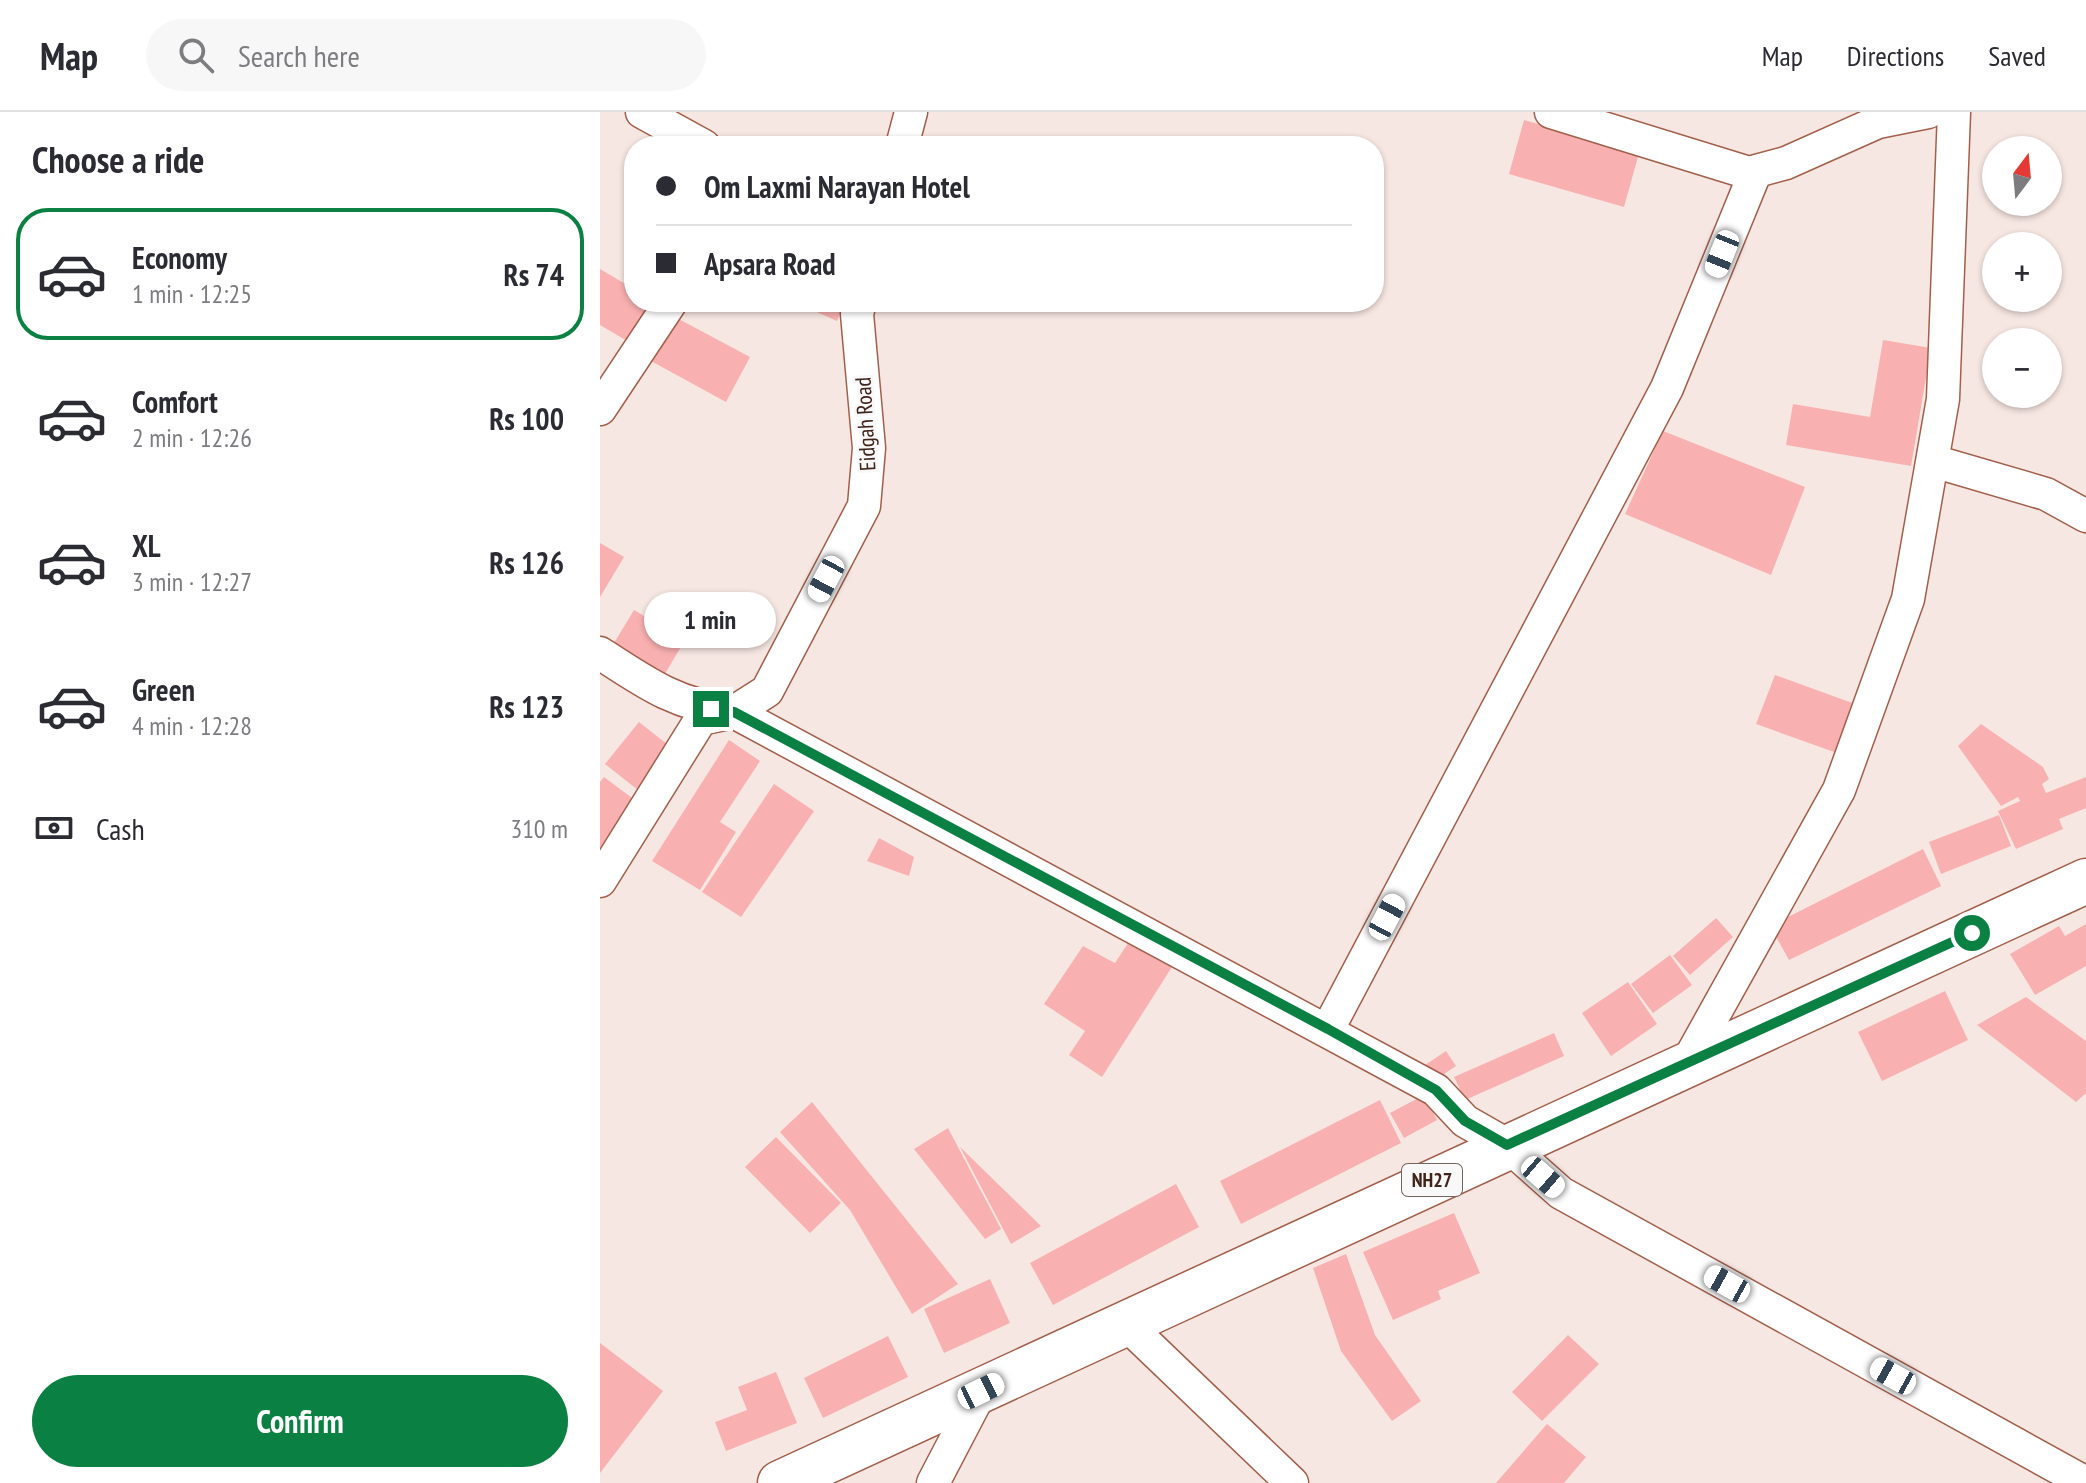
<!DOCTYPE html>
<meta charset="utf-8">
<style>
body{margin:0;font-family:"PT Sans Narrow",sans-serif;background:#f7f7f7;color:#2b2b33;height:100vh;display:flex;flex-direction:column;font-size:30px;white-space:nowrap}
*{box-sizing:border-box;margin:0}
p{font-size:26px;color:#7c7c81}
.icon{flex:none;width:44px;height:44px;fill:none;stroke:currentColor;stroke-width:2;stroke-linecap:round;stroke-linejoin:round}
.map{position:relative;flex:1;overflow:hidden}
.details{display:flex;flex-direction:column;background:#fff;width:600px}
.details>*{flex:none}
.hud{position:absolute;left:24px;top:24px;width:760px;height:176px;border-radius:32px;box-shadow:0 2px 6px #0004;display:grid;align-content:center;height:176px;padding:0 32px;background:#fff}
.needle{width:52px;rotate:16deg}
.fabs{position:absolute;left:1382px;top:24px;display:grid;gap:16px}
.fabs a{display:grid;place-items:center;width:80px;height:80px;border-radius:50%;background:#fff;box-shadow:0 2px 6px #0004;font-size:40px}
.end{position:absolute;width:36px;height:36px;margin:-18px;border:10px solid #0b8043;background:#fff;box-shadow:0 0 0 4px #fff}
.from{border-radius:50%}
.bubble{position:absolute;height:56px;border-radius:28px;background:#fff;box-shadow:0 2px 6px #0004;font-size:26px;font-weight:800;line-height:56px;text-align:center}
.car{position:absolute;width:24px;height:48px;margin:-24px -12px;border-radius:10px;box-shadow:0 0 6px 2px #0007;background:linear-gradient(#fff 24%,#345 0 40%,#fff 0 76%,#345 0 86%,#fff 0)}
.hud b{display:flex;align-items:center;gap:28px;height:76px;font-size:30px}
.hud b+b{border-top:2px solid #e1e1e2}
.hud i{width:20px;height:20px;background:#2b2b33}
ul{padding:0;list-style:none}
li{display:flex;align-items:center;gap:24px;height:132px;margin:0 16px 12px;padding:0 16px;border:4px solid transparent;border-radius:32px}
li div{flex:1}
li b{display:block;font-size:30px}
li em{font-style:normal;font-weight:800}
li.current{border-color:#0b8043}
li>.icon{width:72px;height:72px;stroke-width:1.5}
h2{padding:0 32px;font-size:36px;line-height:96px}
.pay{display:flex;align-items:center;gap:20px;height:88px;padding:0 32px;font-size:30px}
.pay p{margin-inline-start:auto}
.action{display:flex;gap:16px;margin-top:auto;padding:16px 32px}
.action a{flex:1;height:92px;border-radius:48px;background:#0b8043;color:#fff;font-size:32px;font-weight:800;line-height:92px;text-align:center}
header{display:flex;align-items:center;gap:48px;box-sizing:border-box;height:112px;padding:0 40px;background:#fff;border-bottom:2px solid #e1e1e2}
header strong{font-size:38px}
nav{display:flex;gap:44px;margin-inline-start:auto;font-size:28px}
.search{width:560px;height:72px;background:#f7f7f7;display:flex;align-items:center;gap:20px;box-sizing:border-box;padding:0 28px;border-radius:44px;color:#7c7c81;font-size:30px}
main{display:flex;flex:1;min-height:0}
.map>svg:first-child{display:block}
</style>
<header>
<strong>Map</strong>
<div class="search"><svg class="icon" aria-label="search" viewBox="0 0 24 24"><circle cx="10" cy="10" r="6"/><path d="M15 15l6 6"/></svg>Search here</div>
<nav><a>Map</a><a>Directions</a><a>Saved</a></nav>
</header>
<main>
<section class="details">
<h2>Choose a ride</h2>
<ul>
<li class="current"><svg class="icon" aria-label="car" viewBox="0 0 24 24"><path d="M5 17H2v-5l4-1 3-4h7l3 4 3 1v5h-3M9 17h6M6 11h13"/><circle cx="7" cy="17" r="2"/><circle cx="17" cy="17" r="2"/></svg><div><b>Economy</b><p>1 min · 12:25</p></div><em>Rs 74</em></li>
<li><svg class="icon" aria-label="car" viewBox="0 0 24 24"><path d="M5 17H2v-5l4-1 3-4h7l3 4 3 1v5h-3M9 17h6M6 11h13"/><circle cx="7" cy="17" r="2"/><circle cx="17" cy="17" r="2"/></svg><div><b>Comfort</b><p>2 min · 12:26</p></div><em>Rs 100</em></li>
<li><svg class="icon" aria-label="car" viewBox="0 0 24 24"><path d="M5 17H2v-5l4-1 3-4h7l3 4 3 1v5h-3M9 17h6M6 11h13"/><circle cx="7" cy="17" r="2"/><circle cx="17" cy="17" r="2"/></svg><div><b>XL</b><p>3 min · 12:27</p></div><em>Rs 126</em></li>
<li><svg class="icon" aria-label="car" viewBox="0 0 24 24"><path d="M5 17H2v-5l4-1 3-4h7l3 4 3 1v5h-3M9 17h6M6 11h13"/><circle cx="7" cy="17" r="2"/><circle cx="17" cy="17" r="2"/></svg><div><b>Green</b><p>4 min · 12:28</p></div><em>Rs 123</em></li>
</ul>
<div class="pay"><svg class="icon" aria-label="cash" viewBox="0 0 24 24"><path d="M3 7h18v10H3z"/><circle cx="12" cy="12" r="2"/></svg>Cash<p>310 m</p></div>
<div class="action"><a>Confirm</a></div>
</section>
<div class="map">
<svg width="1486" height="1371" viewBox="0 0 1486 1371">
<rect width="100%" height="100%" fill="#f7e7e2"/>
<g fill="#f9b0b1">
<polygon points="924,8 1039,41 1024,95 909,62"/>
<polygon points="0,157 34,177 34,190 54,190 34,233 0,213"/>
<polygon points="194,190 245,190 237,209"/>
<polygon points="75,205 150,245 126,290 51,249"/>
<polygon points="1283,228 1331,236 1311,354 1186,333 1193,292 1270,305"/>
<polygon points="1063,319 1205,375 1171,463 1025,402"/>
<polygon points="0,431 24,445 0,485"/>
<polygon points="34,498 85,528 59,572 8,541"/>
<polygon points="1175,563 1255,592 1237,641 1156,612"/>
<polygon points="39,610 77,640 43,682 5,652"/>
<polygon points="1381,612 1443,655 1449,667 1442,672 1446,681 1486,665 1486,696 1459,707 1463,717 1416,737 1398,699 1420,689 1418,685 1401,694 1358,634"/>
<polygon points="129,628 160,649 120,710 136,720 100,778 52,749"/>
<polygon points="4,665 40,692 0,745 0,670"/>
<polygon points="174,672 214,699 141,805 102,780"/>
<polygon points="1399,703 1411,734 1341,762 1329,730"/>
<polygon points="279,726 314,745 309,764 267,749"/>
<polygon points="1323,737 1341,774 1189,848 1170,814"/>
<polygon points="1116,806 1133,825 1090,863 1073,844"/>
<polygon points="1486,812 1486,854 1435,883 1410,842 1459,814 1465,824"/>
<polygon points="536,819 577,847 502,965 469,943 485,919 444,892 483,834 515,851"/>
<polygon points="1070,843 1092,873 1053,901 1031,872"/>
<polygon points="1028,870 1057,912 1011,944 982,901"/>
<polygon points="1345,879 1368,928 1282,969 1258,920"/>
<polygon points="1426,885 1486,929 1486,981 1476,990 1377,913"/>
<polygon points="954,921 964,944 865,988 854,965"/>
<polygon points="846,939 856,954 835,968 825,953"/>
<polygon points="824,983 837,1008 804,1026 790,1001"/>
<polygon points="780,988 801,1031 641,1112 620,1069"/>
<polygon points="212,990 358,1172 312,1202 250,1098 180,1020"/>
<polygon points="348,1016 401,1117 385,1127 314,1037"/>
<polygon points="176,1025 241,1091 210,1121 145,1055"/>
<polygon points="360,1035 441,1114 411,1132"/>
<polygon points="576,1072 599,1115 453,1193 430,1151"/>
<polygon points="854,1101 880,1161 838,1179 841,1187 793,1208 763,1140"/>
<polygon points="746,1142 775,1223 821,1289 792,1309 741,1239 713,1156"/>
<polygon points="390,1167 410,1211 344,1241 324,1197"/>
<polygon points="968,1223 999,1252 942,1309 912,1280"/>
<polygon points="288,1224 308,1265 223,1306 204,1266"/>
<polygon points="0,1231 63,1279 0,1361"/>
<polygon points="176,1260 197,1311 126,1339 115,1310 147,1298 138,1275"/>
<polygon points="947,1312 986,1345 964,1371 896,1371"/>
</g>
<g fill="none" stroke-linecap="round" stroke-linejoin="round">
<g stroke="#a35f4a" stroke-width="35">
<g id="street">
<polyline points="42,0 104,34"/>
<polyline points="951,0 1149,61 1186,51 1278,10 1328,0"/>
<polyline points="302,34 311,0"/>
<polyline points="0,297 71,190"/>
<polyline points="1333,349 1446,382 1486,404"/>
<path d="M0 541C47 572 77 593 134 600L836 978 865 1009 907 1033 961 1081 1486 1371"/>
<polyline points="0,769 101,607 134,600 167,579 264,394 269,336 257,202 260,190"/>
<polyline points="728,917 1067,276 1155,61"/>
<polyline points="1087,951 1239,678 1308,487 1343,287 1354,0"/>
<polyline points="524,1210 692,1371"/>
<polyline points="333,1371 381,1279"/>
</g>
</g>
<g stroke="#a35f4a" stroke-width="47">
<polyline id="primary" points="180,1371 1486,769"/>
</g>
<use href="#street" stroke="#fff" stroke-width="32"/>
<use href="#primary" stroke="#fff" stroke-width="44"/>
</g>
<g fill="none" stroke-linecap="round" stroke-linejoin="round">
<polyline stroke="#0b8043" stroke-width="10" points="111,597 134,600 728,917 836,978 865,1009 907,1033 1372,821"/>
</g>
<g text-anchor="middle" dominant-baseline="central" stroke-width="6" stroke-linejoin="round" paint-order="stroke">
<rect fill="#f8f8f8" stroke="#77635d" stroke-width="2" x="802" y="1052" width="60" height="32" rx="6"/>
<g font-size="20" font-weight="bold" fill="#40231a">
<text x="832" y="1068">NH27</text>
</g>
<g font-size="22" fill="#40231a" stroke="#f8f8f8">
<text transform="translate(265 312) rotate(-93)">Eidgah Road</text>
</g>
</g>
</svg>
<div class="fabs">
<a><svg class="needle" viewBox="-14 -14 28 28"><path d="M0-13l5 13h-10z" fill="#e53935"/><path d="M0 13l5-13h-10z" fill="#7c7c81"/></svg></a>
<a>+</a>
<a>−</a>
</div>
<i class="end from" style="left:1372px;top:821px"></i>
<i class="end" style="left:111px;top:597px"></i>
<div class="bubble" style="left:44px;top:480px;width:132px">1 min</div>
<i class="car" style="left:1122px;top:142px;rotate:202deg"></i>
<i class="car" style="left:226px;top:467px;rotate:208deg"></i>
<i class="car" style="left:787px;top:805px;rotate:28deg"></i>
<i class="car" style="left:943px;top:1065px;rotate:131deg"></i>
<i class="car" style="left:1127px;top:1172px;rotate:299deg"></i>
<i class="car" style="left:1293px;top:1264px;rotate:299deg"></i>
<i class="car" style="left:381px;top:1279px;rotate:64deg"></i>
<div class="hud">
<b><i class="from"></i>Om Laxmi Narayan Hotel</b>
<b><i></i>Apsara Road</b>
</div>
</div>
</main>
